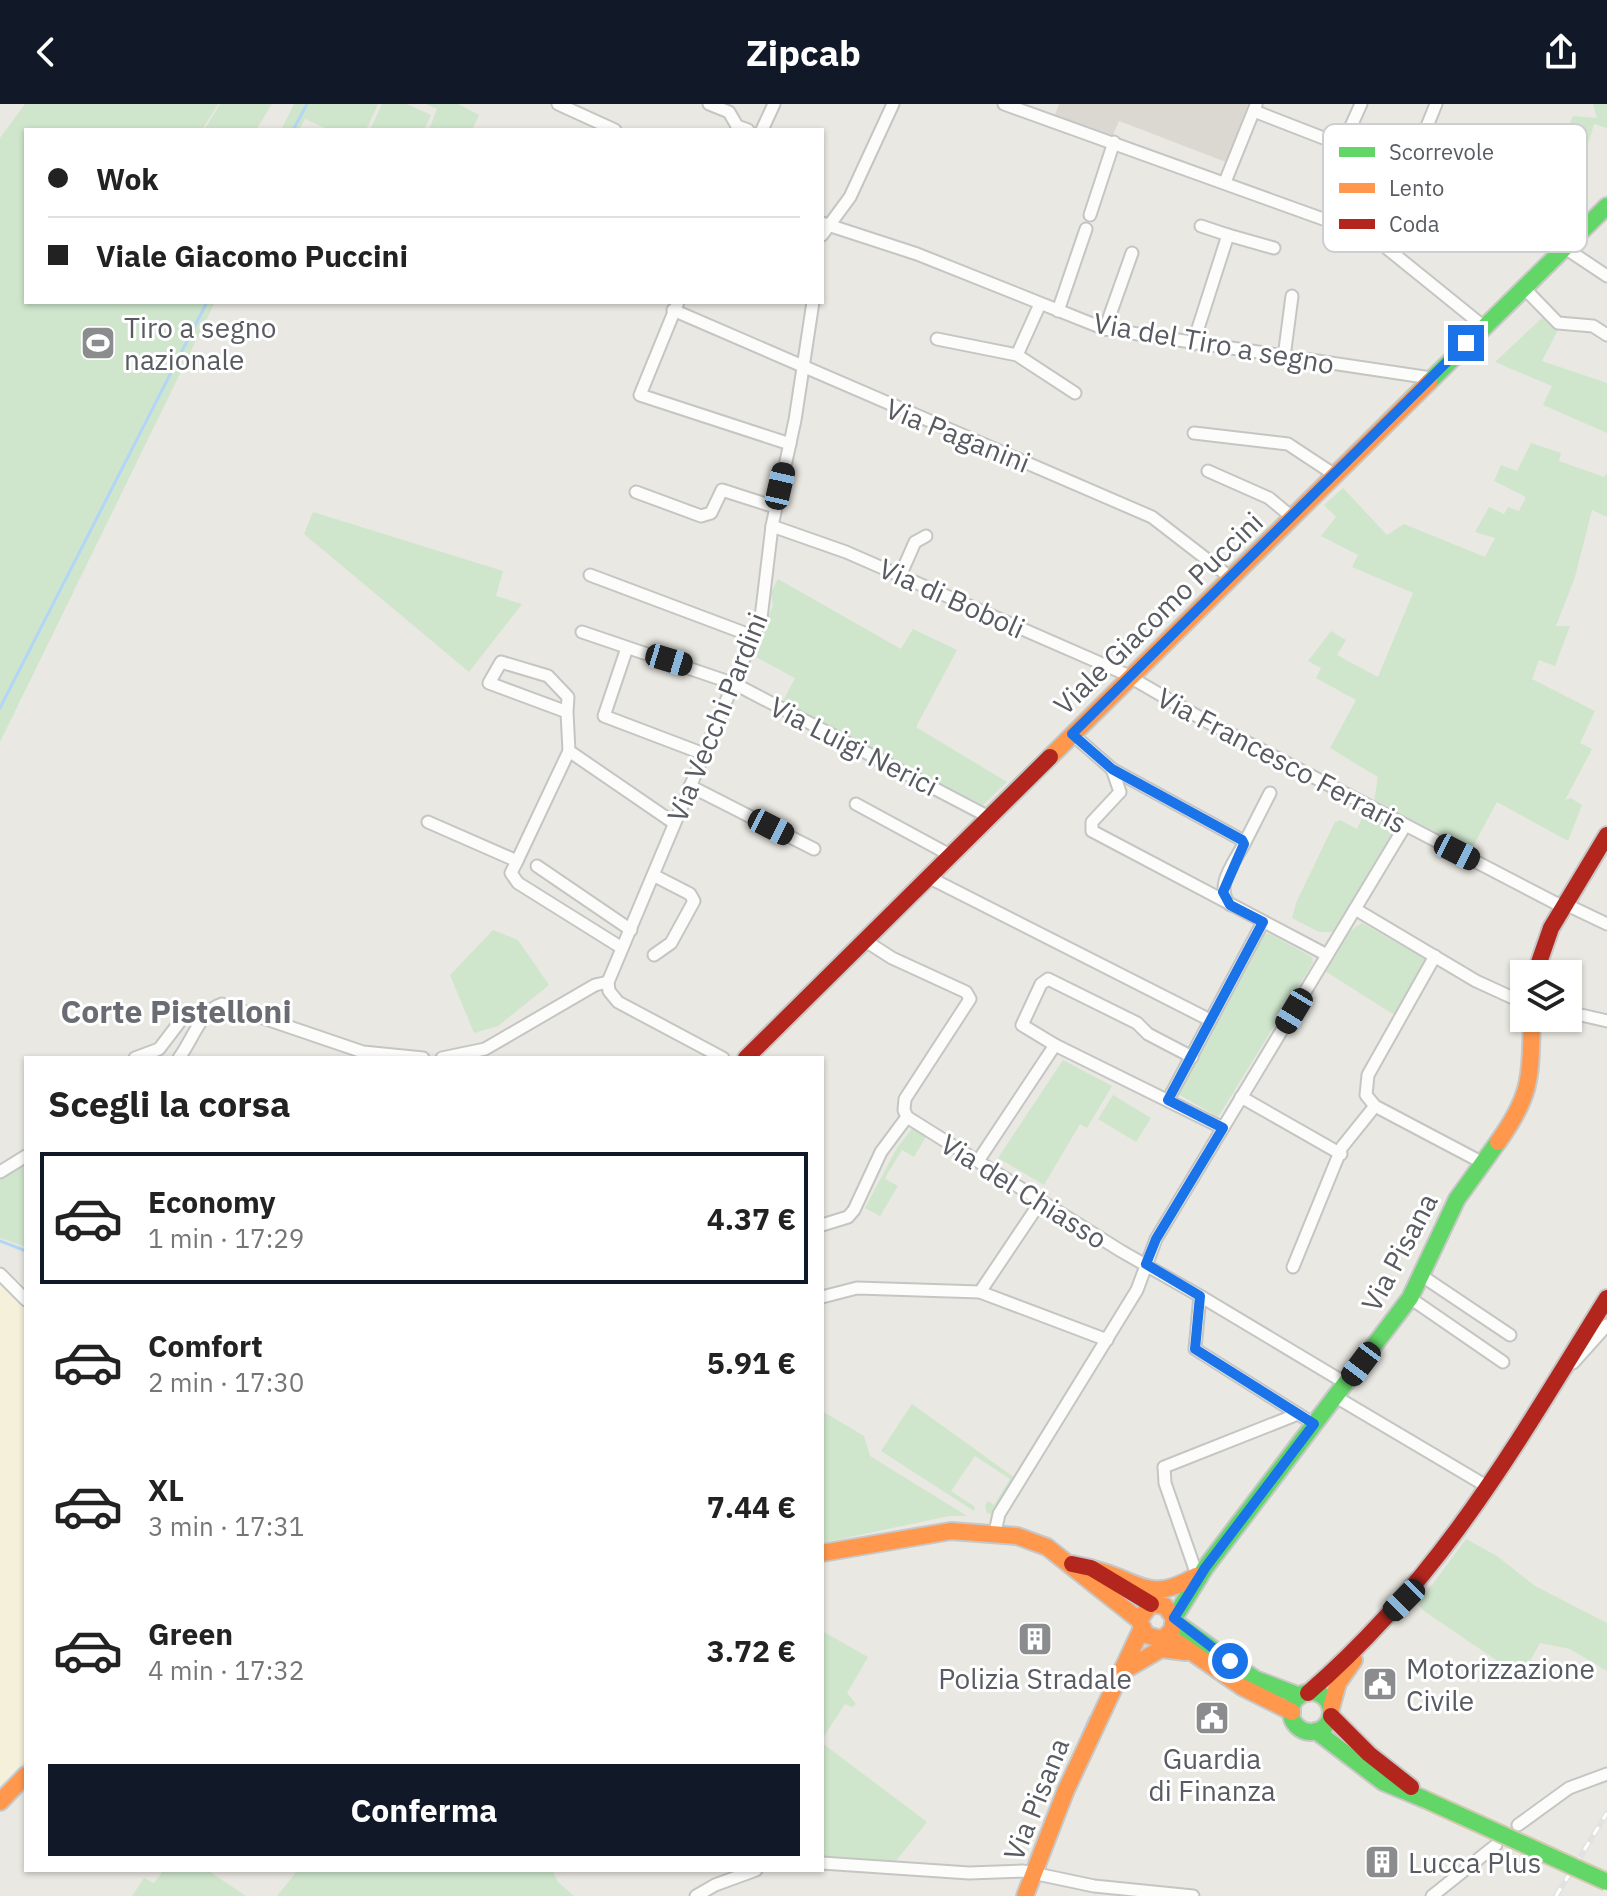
<!DOCTYPE html>
<html lang="it">
<meta charset="utf-8">
<style>
body{margin:0;font-family:"IBM Plex Sans",sans-serif;background:#f2f2f2;color:#222;height:100vh;display:flex;flex-direction:column;font-size:30px;white-space:nowrap}
*{box-sizing:border-box;margin:0}
p{font-size:26px;color:#767676}
.icon{flex:none;width:44px;height:44px;fill:none;stroke:currentColor;stroke-width:2;stroke-linecap:round;stroke-linejoin:round}
.map{position:relative;flex:1;overflow:hidden}
.panel{position:absolute;left:24px;top:952px;width:800px;height:816px;display:flex;flex-direction:column;background:#fff;border-radius:0px;box-shadow:0 2px 6px #0004}
.panel>*{flex:none}
.banner{position:absolute;left:24px;top:24px;width:800px;height:176px;border-radius:0px;box-shadow:0 2px 6px #0004;display:grid;align-content:center;height:176px;padding:0 24px;background:#fff}
.buttons{position:absolute;left:1510px;top:856px;display:grid;gap:16px}
.buttons a{display:grid;place-items:center;width:72px;height:72px;border-radius:0px;background:#fff;box-shadow:0 2px 6px #0004;font-size:40px}
.end{position:absolute;width:36px;height:36px;margin:-18px;border:10px solid #1a73e8;background:#fff;box-shadow:0 0 0 4px #fff}
.from{border-radius:50%}
.car{position:absolute;width:24px;height:48px;margin:-24px -12px;border-radius:10px;box-shadow:0 0 6px 2px #0007;background:linear-gradient(#222 24%,#8ab4d8 0 40%,#222 0 76%,#8ab4d8 0 86%,#222 0)}
.banner b{display:flex;align-items:center;gap:28px;height:76px;font-size:30px}
.banner b+b{border-top:2px solid #e0e0e0}
.banner i{width:20px;height:20px;background:#222}
ul{padding:0;list-style:none}
li{display:flex;align-items:center;gap:24px;height:132px;margin:0 16px 12px;padding:0 8px;border:4px solid transparent;border-radius:0px}
li div{flex:1}
li b{display:block;font-size:30px}
li em{font-style:normal;font-weight:800}
li.active{border-color:#111827}
li>.icon{width:72px;height:72px;stroke-width:1.5}
h2{padding:0 24px;font-size:36px;line-height:96px}
.primary-button{display:flex;gap:16px;margin-top:auto;padding:16px 24px}
.primary-button a{flex:1;height:92px;border-radius:0px;background:#111827;color:#fff;font-size:32px;font-weight:800;line-height:92px;text-align:center}
header{display:flex;justify-content:space-between;align-items:center;height:104px;padding:0 24px;background:#111827;color:#fff;font-size:36px;font-weight:800}
.map>svg:first-child{display:block}
</style>
<header><svg class="icon" aria-label="back" viewBox="0 0 24 24"><path d="M15 5l-7 7 7 7"/></svg>Zipcab<svg class="icon" aria-label="share" viewBox="0 0 24 24"><path d="M12 15V3M7 8l5-5 5 5M5 13v7h14v-7"/></svg></header>
<div class="map">
<svg width="1607" height="1792" viewBox="0 0 1607 1792">
<rect width="100%" height="100%" fill="#e9e8e2"/>
<polygon fill="#f5f0d9" points="0,1161 26,1183 26,1656 0,1682"/>
<polygon fill="#dad8d0" points="1059,0 1248,0 1226,58 1119,17 1113,31 1055,11"/>
<g fill="#cfe6cd">
<polygon points="25,0 218,0 202,26 26,26 26,198 215,198 0,638 0,34"/>
<polygon points="220,0 272,0 256,26 204,26"/>
<polygon points="294,0 378,0 366,26 330,26 305,15 299,26 281,26"/>
<polygon points="382,0 407,0 431,11 424,26 370,26"/>
<polygon points="426,0 458,0 479,11 472,26 429,26 437,5"/>
<polygon points="1593,0 1607,0 1607,24 1594,20 1588,40 1565,31 1573,12 1597,14"/>
<polygon points="1542,214 1558,226 1542,257 1607,279 1607,329 1543,301 1552,282 1495,258"/>
<polygon points="1531,339 1561,349 1559,357 1604,373 1607,369 1607,413 1592,406 1575,473 1556,522 1570,522 1555,562 1539,556 1532,575 1595,607 1580,639 1592,645 1565,696 1571,694 1582,701 1568,737 1497,698 1471,746 1374,697 1378,673 1330,644 1356,596 1316,574 1321,564 1308,557 1331,527 1346,536 1337,551 1378,573 1413,489 1352,463 1358,451 1321,432 1336,413 1324,401 1343,384 1387,431 1404,420 1485,453 1495,434 1475,428 1489,403 1504,410 1508,403 1519,407 1526,393 1494,377 1501,361 1517,367"/>
<polygon points="313,408 503,467 496,492 522,500 469,568 304,430"/>
<polygon points="778,475 901,545 913,525 957,546 916,623 1007,678 983,701 782,599 795,574 752,551 773,502 771,488"/>
<polygon points="1366,706 1397,722 1398,726 1335,828 1319,828 1292,814 1296,799 1335,718 1340,716 1357,725"/>
<polygon points="1362,819 1427,856 1396,912 1325,867 1351,826"/>
<polygon points="493,826 518,836 549,881 498,922 474,929 450,871"/>
<polygon points="1268,829 1312,853 1313,859 1218,1013 1178,990 1261,832"/>
<polygon points="1063,956 1112,982 1087,1024 1080,1020 1044,1081 998,1054"/>
<polygon points="1113,991 1151,1014 1136,1038 1098,1015"/>
<polygon points="914,1022 927,1031 914,1053 902,1046 886,1072 885,1075 898,1082 880,1112 865,1104 897,1044"/>
<polygon points="26,1059 26,1143 0,1134 0,1073"/>
<polygon points="912,1300 1015,1374 994,1411 987,1409 985,1402 988,1397 994,1401 1010,1375 975,1352 951,1387 975,1403 974,1407 881,1347"/>
<polygon points="822,1307 864,1332 870,1352 967,1412 949,1412 822,1439"/>
<polygon points="1466,1435 1497,1452 1535,1482 1607,1519 1607,1567 1570,1545 1540,1539 1521,1573 1424,1507 1418,1500"/>
<polygon points="822,1527 868,1553 847,1589 856,1600 852,1603 845,1600 822,1635"/>
<polygon points="822,1639 927,1718 895,1758 822,1755"/>
<polygon points="164,1766 207,1766 246,1792 132,1792 144,1774 154,1779"/>
<polygon points="298,1766 552,1766 558,1778 574,1792 277,1792"/>
</g>
<g fill="none" stroke-linecap="round" stroke-linejoin="round">
<g stroke="#b3d6f6" stroke-width="3">
<polyline points="293,26 307,0"/>
<polyline points="0,604 207,198"/>
<polyline points="0,1137 26,1147"/>
<polyline points="1076,1646 1090,1613"/>
<polyline points="1033,1749 1050,1704"/>
</g>
<g stroke="#c5c6c4" stroke-width="15">
<g id="street">
<polyline points="558,0 615,26"/>
<polyline points="709,0 729,8 737,22 748,26"/>
<polyline points="1004,0 1373,133 1483,222"/>
<polyline points="1254,7 1565,128 1573,136"/>
<polyline points="762,26 774,0"/>
<polyline points="1343,40 1361,0"/>
<polyline points="1409,67 1436,0"/>
<polyline points="1225,78 1256,1"/>
<polyline points="1090,111 1114,38"/>
<polyline points="822,119 917,150 1105,225 1431,274"/>
<polyline points="822,131 850,93 893,0"/>
<polyline points="1228,131 1274,144"/>
<polyline points="1565,144 1607,172"/>
<polyline points="1524,184 1558,219 1593,222 1607,231"/>
<polyline points="678,198 640,291 790,340"/>
<polyline points="673,206 1152,413 1231,474"/>
<polyline points="1058,207 1086,125"/>
<polyline points="1105,225 1132,149"/>
<polyline points="937,235 1017,251 1075,289"/>
<polyline points="1193,240 1228,131 1201,122"/>
<polyline points="1017,251 1040,200"/>
<polyline points="1284,253 1292,192"/>
<polyline points="1194,329 1288,340 1335,371"/>
<polyline points="1208,367 1269,394 1293,414"/>
<polyline points="636,388 701,412 711,409 722,386 775,403"/>
<polyline points="772,422 846,448 1123,569 1204,616 1563,803"/>
<polyline points="590,471 755,533"/>
<polyline points="900,472 915,438 926,432"/>
<polyline points="582,528 735,580 989,713"/>
<polyline points="627,544 604,612 704,650"/>
<polyline points="567,608 568,593 548,572 501,558 489,579 567,608 569,647 674,719"/>
<path d="M1072 630 1112 665 1242 736 1244 740C1234 759 1214 782 1230 801"/>
<polyline points="1112,665 1120,688 1092,718 1092,727 1327,851"/>
<polyline points="690,682 814,745"/>
<polyline points="856,700 950,751"/>
<polyline points="428,718 517,757 569,647"/>
<polyline points="1244,740 1270,689"/>
<polyline points="517,757 511,769 518,779 622,844"/>
<polyline points="537,762 631,826"/>
<polyline points="928,773 1204,913"/>
<polyline points="1565,800 1607,820"/>
<polyline points="1355,805 1476,877 1524,899"/>
<polyline points="864,836 892,854 966,888 970,895 905,995 904,1006 907,1013 1121,1147 1200,1192 1195,1245 1314,1320"/>
<polyline points="654,851 671,839 694,797 690,790 655,772"/>
<polyline points="1435,852 1368,971 1366,991 1375,1002 1483,1059"/>
<polyline points="1568,908 1607,917"/>
<polyline points="1055,941 1022,921 1041,880 1048,875 1137,919 1148,930 1192,953"/>
<polyline points="135,954 159,945 185,911 202,915"/>
<path d="M179 954C192 937 201 906 222 900L363 948 423 954"/>
<polyline points="442,954 485,945 595,881 608,878"/>
<polyline points="723,954 618,898 609,887 608,878 761,514 772,422 795,316 813,198"/>
<polyline points="1241,993 1341,1050"/>
<polyline points="1168,996 1263,818"/>
<polyline points="978,1057 1055,941 1223,1024"/>
<polyline points="0,1068 26,1052"/>
<polyline points="822,1121 848,1113 854,1106 881,1048 907,1013"/>
<polyline points="1293,1163 1342,1043 1375,1002"/>
<polyline points="0,1170 26,1196"/>
<polyline points="1422,1172 1510,1231"/>
<polyline points="980,1188 1107,1236"/>
<polyline points="1200,1192 1347,1280"/>
<polyline points="822,1193 857,1184 980,1188 1041,1097"/>
<polyline points="1410,1194 1503,1258"/>
<polyline points="1573,1259 1607,1221"/>
<polyline points="1336,1293 1488,1383"/>
<polyline points="995,1428 999,1410 1137,1186 1156,1135 1405,722"/>
<polyline points="1197,1471 1165,1379 1164,1363 1298,1310"/>
<polyline points="1518,1721 1569,1684 1607,1670"/>
<polyline points="822,1759 969,1769 1023,1767 1094,1782 1193,1792"/>
<polyline points="696,1792 715,1781 756,1766"/>
<polyline points="1432,1792 1496,1741"/>
</g>
</g>
<g stroke="#c6c7c6" stroke-width="20">
<g id="fast">
<polyline points="1429,278 1607,102"/>
<polyline points="1174,1514 1205,1464 1410,1194 1457,1095 1498,1038"/>
<polyline points="1175,1518 1255,1575 1300,1592"/>
<circle cx="1311" cy="1608" r="20"/>
<polyline points="1316,1627 1383,1678 1424,1695"/>
</g>
</g>
<g stroke="#c6c7c6" stroke-width="20">
<g id="slow">
<polyline points="1050,653 1429,278"/>
<path d="M1498 1038C1533 989 1530 972 1532 914"/>
<polyline points="822,1449 951,1427 1017,1432 1047,1443 1139,1516"/>
<path d="M1093 1465C1140 1476 1147 1501 1196 1472"/>
<polyline points="1164,1534 1172,1526 1174,1514 1165,1502 1151,1500 1139,1516 1146,1531 1180,1540 1242,1583 1292,1608"/>
<polyline points="1130,1563 1161,1545 1186,1548"/>
<polyline points="1331,1604 1338,1579 1354,1556"/>
<polyline points="0,1698 26,1671"/>
<polyline points="1025,1792 1066,1686 1141,1526"/>
</g>
</g>
<g stroke="#c6c7c6" stroke-width="20">
<g id="jam">
<polyline points="1535,870 1551,824 1607,731"/>
<polyline points="746,954 1050,653"/>
<polyline points="1072,1460 1091,1464 1151,1500"/>
<path d="M1308 1589C1442 1473 1515 1342 1607 1194"/>
<polyline points="1331,1612 1369,1650 1411,1683"/>
</g>
</g>
<use href="#street" stroke="#fcfcfb" stroke-width="11"/>
<use href="#fast" stroke="#63d668" stroke-width="16"/>
<use href="#slow" stroke="#ff974d" stroke-width="16"/>
<use href="#jam" stroke="#b3261e" stroke-width="16"/>
<g stroke="#e2e2e1" stroke-width="6">
<polyline id="rail" points="1556,1792 1607,1709"/>
</g>
<use href="#rail" stroke="#fff" stroke-width="3" stroke-dasharray="9" stroke-linecap="butt"/>
<g stroke="#d2caaf" stroke-width="20" stroke-linecap="butt">
<polyline id="fast-bridge" points="1424,1695 1607,1778"/>
</g>
<use href="#fast-bridge" stroke="#63d668" stroke-width="16"/>
</g>
<g fill="none" stroke-linecap="round" stroke-linejoin="round">
<polyline stroke="#1a73e8" stroke-width="10" points="1230,1557 1174,1514 1205,1464 1314,1320 1195,1245 1200,1192 1146,1160 1156,1135 1223,1024 1168,996 1263,818 1230,801 1223,788 1244,740 1242,736 1112,665 1072,630 1466,239"/>
</g>
<defs>
<g id="stadium-square" transform="scale(1.8)"><rect x="-9" y="-9" width="18" height="18" rx="4" fill="#8b8c8e" stroke="#fff"/><path d="M0-5a6.5 5 0 1 0 0 10a6.5 5 0 1 0 0-10ZM-3.5-1.8h7v3.6h-7Z" fill="#fff"/></g>
<g id="building-square" transform="scale(1.8)"><rect x="-9" y="-9" width="18" height="18" rx="4" fill="#8b8c8e" stroke="#fff"/><path d="M-4-6H4V6H1V3H-1V6H-4ZM-2.5-4.3h1.7v1.8h-1.7ZM.8-4.3h1.7v1.8H.8ZM-2.5-1h1.7V.8h-1.7ZM.8-1h1.7V.8H.8Z" fill="#fff"/></g>
<g id="civic-square" transform="scale(1.8)"><rect x="-9" y="-9" width="18" height="18" rx="4" fill="#8b8c8e" stroke="#fff"/><path d="M-.6-6.5H3V-4.5H.6V-3L4-1V1h2V6H-6V1h2V-1L-.6-3ZM-1.2 2.5V6h2.4V2.5Z" fill="#fff"/></g>
</defs>
<g fill-rule="evenodd">
<use href="#stadium-square" x="98" y="239"/>
<use href="#building-square" x="1035" y="1535"/>
<use href="#civic-square" x="1380" y="1580"/>
<use href="#civic-square" x="1212" y="1614"/>
<use href="#building-square" x="1382" y="1758"/>
</g>
<g text-anchor="middle" dominant-baseline="central" stroke-width="6" stroke-linejoin="round" paint-order="stroke">
<g font-size="28" fill="#585b61" stroke="#fff" text-anchor="start">
<text x="124" y="223">Tiro a segno<tspan x="124" dy="32">nazionale</tspan></text>
<text x="1406" y="1564">Motorizzazione<tspan x="1406" dy="32">Civile</tspan></text>
<text x="1035" y="1574" text-anchor="middle">Polizia Stradale</text>
<text x="1212" y="1654" text-anchor="middle">Guardia<tspan x="1212" dy="32">di Finanza</tspan></text>
<text x="1408" y="1758">Lucca Plus</text>
</g>
<g font-size="28" fill="#585b61" stroke="#fff">
<text transform="translate(1214 239) rotate(10)">Via del Tiro a segno</text>
<text transform="translate(958 331) rotate(22)">Via Paganini</text>
<text transform="translate(952 494) rotate(24)">Via di Boboli</text>
<text transform="translate(1158 509) rotate(-44)">Viale Giacomo Puccini</text>
<text transform="translate(717 613) rotate(-68)">Via Vecchi Pardini</text>
<text transform="translate(854 642) rotate(27)">Via Luigi Nerici</text>
<text transform="translate(1282 656) rotate(28)">Via Francesco Ferraris</text>
<text transform="translate(1024 1087) rotate(32)">Via del Chiasso</text>
<text transform="translate(1399 1148) rotate(-62)">Via Pisana</text>
<text transform="translate(1036 1695) rotate(-68)">Via Pisana</text>
</g>
<g font-size="32" font-weight="bold" fill="#696d73" stroke="#fff">
<text x="176" y="907">Corte Pistelloni</text>
</g>
</g>
<rect x="1323" y="20" width="264" height="128" rx="12" fill="#fff" stroke="#cdced0" stroke-width="2"/>
<rect x="1339" y="43" width="36" height="10" fill="#63d668"/>
<rect x="1339" y="79" width="36" height="10" fill="#ff974d"/>
<rect x="1339" y="115" width="36" height="10" fill="#b3261e"/>
<g font-size="22" fill="#585b61">
<text x="1389" y="56">Scorrevole</text>
<text x="1389" y="92">Lento</text>
<text x="1389" y="128">Coda</text>
</g>
</svg>
<div class="buttons">
<a><svg class="icon" aria-label="layers" viewBox="0 0 24 24"><path d="M12 4l9 5-9 5-9-5zM3 14l9 5 9-5"/></svg></a>
</div>
<i class="end from" style="left:1230px;top:1557px"></i>
<i class="end" style="left:1466px;top:239px"></i>
<i class="car" style="left:780px;top:382px;rotate:13deg"></i>
<i class="car" style="left:669px;top:556px;rotate:107deg"></i>
<i class="car" style="left:771px;top:723px;rotate:117deg"></i>
<i class="car" style="left:1457px;top:748px;rotate:117deg"></i>
<i class="car" style="left:1294px;top:907px;rotate:211deg"></i>
<i class="car" style="left:1361px;top:1260px;rotate:217deg"></i>
<i class="car" style="left:1404px;top:1496px;rotate:225deg"></i>
<div class="banner">
<b><i class="from"></i>Wok</b>
<b><i></i>Viale Giacomo Puccini</b>
</div>
<section class="panel">
<h2>Scegli la corsa</h2>
<ul>
<li class="active"><svg class="icon" aria-label="car" viewBox="0 0 24 24"><path d="M5 17H2v-5l4-1 3-4h7l3 4 3 1v5h-3M9 17h6M6 11h13"/><circle cx="7" cy="17" r="2"/><circle cx="17" cy="17" r="2"/></svg><div><b>Economy</b><p>1 min · 17:29</p></div><em>4.37 €</em></li>
<li><svg class="icon" aria-label="car" viewBox="0 0 24 24"><path d="M5 17H2v-5l4-1 3-4h7l3 4 3 1v5h-3M9 17h6M6 11h13"/><circle cx="7" cy="17" r="2"/><circle cx="17" cy="17" r="2"/></svg><div><b>Comfort</b><p>2 min · 17:30</p></div><em>5.91 €</em></li>
<li><svg class="icon" aria-label="car" viewBox="0 0 24 24"><path d="M5 17H2v-5l4-1 3-4h7l3 4 3 1v5h-3M9 17h6M6 11h13"/><circle cx="7" cy="17" r="2"/><circle cx="17" cy="17" r="2"/></svg><div><b>XL</b><p>3 min · 17:31</p></div><em>7.44 €</em></li>
<li><svg class="icon" aria-label="car" viewBox="0 0 24 24"><path d="M5 17H2v-5l4-1 3-4h7l3 4 3 1v5h-3M9 17h6M6 11h13"/><circle cx="7" cy="17" r="2"/><circle cx="17" cy="17" r="2"/></svg><div><b>Green</b><p>4 min · 17:32</p></div><em>3.72 €</em></li>
</ul>
<div class="primary-button"><a>Conferma</a></div>
</section>
</div>
